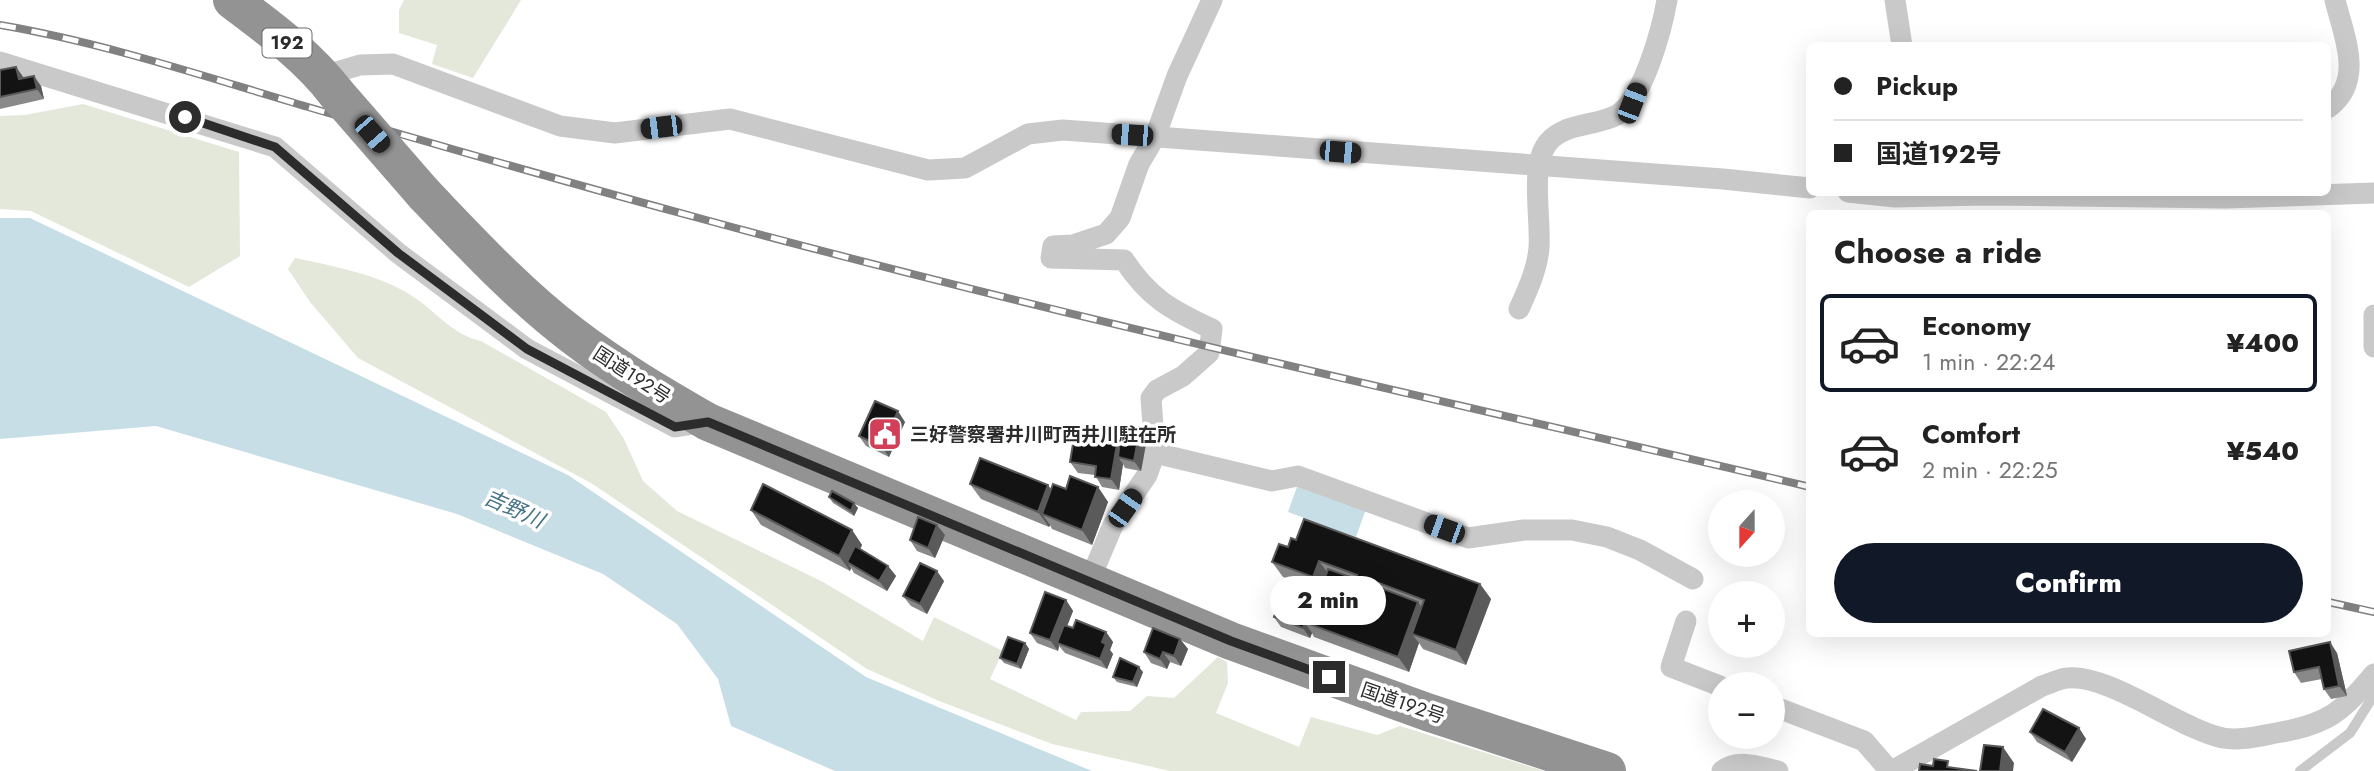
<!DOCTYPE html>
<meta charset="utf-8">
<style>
body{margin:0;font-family:Jost,"Noto Sans JP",sans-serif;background:#f6f6f6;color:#222;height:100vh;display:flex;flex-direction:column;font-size:26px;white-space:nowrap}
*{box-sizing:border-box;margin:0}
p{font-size:23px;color:#767676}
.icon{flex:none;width:38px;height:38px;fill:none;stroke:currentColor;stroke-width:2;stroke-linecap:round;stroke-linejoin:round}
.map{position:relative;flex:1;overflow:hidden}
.side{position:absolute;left:1806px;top:210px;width:525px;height:427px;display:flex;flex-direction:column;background:#fff;border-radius:10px;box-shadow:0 7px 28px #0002}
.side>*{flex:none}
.hud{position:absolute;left:1806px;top:42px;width:525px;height:154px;border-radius:10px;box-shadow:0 7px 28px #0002;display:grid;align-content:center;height:154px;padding:0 28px;background:#fff}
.needle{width:46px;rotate:201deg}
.fabs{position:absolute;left:1708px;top:490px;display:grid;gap:14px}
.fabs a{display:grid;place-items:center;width:77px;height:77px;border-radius:50%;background:#fff;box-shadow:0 7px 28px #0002;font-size:35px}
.end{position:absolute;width:32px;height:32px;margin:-16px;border:9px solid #2c2c2c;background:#fff;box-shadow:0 0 0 4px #fff}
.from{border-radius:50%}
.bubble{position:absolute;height:49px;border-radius:24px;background:#fff;box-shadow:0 7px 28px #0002;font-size:23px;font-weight:800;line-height:49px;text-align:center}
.car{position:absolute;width:21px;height:42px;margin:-21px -10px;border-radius:9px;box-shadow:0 0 5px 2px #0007;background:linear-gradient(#222 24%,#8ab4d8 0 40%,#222 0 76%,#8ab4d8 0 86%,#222 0)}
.hud b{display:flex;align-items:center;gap:24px;height:66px;font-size:26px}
.hud b+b{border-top:2px solid #e0e0e0}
.hud i{width:18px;height:18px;background:#222}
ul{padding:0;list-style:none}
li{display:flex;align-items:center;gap:21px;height:98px;margin:0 14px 10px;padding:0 14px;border:4px solid transparent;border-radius:10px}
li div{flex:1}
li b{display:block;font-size:26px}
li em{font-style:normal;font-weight:800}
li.active{border-color:#111827}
li>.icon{width:63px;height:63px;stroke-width:1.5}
h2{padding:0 28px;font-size:32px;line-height:84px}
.action{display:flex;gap:14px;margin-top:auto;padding:14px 28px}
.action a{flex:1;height:80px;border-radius:42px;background:#111827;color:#fff;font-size:28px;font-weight:800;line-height:80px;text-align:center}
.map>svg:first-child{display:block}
</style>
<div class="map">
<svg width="2374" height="771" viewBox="0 0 2374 771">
<rect width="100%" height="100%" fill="#fff"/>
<g fill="#e3e8db">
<polygon points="404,0 521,0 473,78 432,64 437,45 399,33 399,10"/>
<polygon points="83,104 239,152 240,256 189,287 31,211 0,209 0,116 25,115"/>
<path d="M295 258C333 266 387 276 418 300 439 315 454 335 481 341L606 412 624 439 643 481 677 511 823 582 923 641 934 617 1003 651 990 679 1076 720 1081 712 1130 711 1147 696 1174 698 1218 657 1227 662 1228 683 1216 713 1299 747 1311 717 1377 735 1400 726 1544 771H1170L1052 744 939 701 867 669 591 483 358 358 310 302 288 269Z"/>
</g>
<g fill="#c8dee7">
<polygon points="0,218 30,218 568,475 866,677 1092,771 835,771 731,726 718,679 677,624 603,574 457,514 156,426 0,439"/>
<polygon points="1298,484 1366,509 1356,537 1288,512"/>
</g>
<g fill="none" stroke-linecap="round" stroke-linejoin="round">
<polyline stroke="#c9c9c9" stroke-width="10" points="2300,771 2350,733 2374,695"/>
<g stroke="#c9c9c9" stroke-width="21">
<polyline points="1895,0 1902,46"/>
<polyline points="0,62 275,147 398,253 527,349 675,427 706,422"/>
<polyline points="323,76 360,65 393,64 560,126 615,133 730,119 928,170 965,168 1028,134 1063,130 1723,179 1810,188"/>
<path d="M2328 108C2365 81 2344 37 2335 0"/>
<polyline points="1848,192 1895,197 1985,195 2226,198 2374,193"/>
<path d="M1519 309C1528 289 1537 270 1539 248 1541 221 1531 169 1545 147 1559 122 1595 127 1617 115 1643 100 1662 29 1667 0"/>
<polyline points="2374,315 2374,347"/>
<polyline points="1155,453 1272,481 1298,476 1468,538 1524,530 1572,530 1607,537 1640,550 1693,579"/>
<path d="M1089 582 1113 525 1147 475 1155 453 1151 398 1157 390 1183 376 1209 353 1212 329C1171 310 1149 298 1124 260L1051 258 1053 246 1073 245 1106 234 1120 218 1139 164 1155 137 1177 76 1212 0"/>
<polyline points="1686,621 1671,667 1720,686"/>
<polyline points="1773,706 1864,741 1890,771"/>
<path d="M1722 771C1738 758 1759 767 1778 771"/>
<path d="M1892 771 2042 686C2050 684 2060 678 2068 678 2109 674 2180 729 2223 738 2240 741 2260 736 2276 733 2326 725 2343 712 2374 674"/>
</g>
<g stroke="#939393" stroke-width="38">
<path d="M232 0C269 28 308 56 336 93"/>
<path d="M424 194C471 243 518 294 572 335 615 368 661 395 708 422L1231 641 1427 712 1607 771"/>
</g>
<g stroke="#818181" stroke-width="8">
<g id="rail">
<path d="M0 25C105 43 206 77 308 107 440 146 573 184 706 220 1071 319 1441 400 1810 487"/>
<polyline points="2328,602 2374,612"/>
</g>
</g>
<use href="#rail" stroke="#fff" stroke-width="5" stroke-dasharray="16" stroke-linecap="butt"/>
<polyline stroke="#939393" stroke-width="38" points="336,93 424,194"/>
</g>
<g fill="#898989">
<polygon points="16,67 24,78 41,86 44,99 0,109 0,70"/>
<polygon points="905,422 889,457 866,446 859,436"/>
<polygon points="1139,434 1146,444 1141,471 1125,468 1123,464 1119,490 1102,487 1095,475 1078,473 1070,462 1118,439 1120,442"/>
<polygon points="970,484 1051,489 1098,487 1108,502 1092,545 1052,529 1050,525 1049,527 981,499"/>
<polygon points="829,497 858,508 854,516 833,503"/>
<polygon points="751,510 852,530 862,545 860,549 888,566 896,576 887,591 854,573 851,568 850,571 761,525"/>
<polygon points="945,535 935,558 917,551 910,540"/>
<polygon points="1296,540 1480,584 1491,599 1466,665 1423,649 1419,643 1409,672 1314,637 1312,633 1310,638 1281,627 1274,617 1313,598 1316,589 1283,577 1272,562"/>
<polygon points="944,581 927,614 911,606 903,596"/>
<polygon points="1066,600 1073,611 1067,626 1073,628 1106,632 1113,642 1110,650 1113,654 1107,669 1065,653 1059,646 1058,651 1037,643 1030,633"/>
<polygon points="1180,639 1188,649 1181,666 1170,662 1167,669 1151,663 1144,652"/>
<polygon points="1025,643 1029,649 1021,669 1004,663 1000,658"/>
<polygon points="2337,653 2347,696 2331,699 2324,689 2322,679 2301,683 2294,672"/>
<polygon points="1143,672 1137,687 1117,682 1113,677"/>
<polygon points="2079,728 2086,739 2072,762 2037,742 2030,732"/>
</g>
<g fill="#5a5a5a">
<polygon points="16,67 23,77 26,90 19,79"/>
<polygon points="34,76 41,86 44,99 37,89"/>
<polygon points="898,411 905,422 889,457 882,447"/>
<polygon points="1139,434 1146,444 1141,471 1134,461"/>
<polygon points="1118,439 1125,449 1118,457 1123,464 1119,490 1111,479"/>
<polygon points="1048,485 1059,500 1042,514 1050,525 1049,527 1038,512"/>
<polygon points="1098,487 1108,502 1092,545 1082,530"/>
<polygon points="854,503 858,508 854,516 851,511"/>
<polygon points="937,525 945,535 935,558 928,548"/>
<polygon points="852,530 862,545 852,565 847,562 851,568 850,571 839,556"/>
<polygon points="1319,561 1330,576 1324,592 1313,577"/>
<polygon points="888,566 896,576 887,591 879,581"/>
<polygon points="937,571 944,581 927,614 920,604"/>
<polygon points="1480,584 1491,599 1466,665 1456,650"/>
<polygon points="1066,600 1073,611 1060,644 1057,643 1059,646 1058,651 1050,640"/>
<polygon points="1418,602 1429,617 1412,634 1419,643 1409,672 1398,657"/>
<polygon points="1305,623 1312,633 1310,638 1303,628"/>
<polygon points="1106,632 1113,642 1110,650 1113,654 1107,669 1100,659 1102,642"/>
<polygon points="1180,639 1188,649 1181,666 1174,656"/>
<polygon points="2330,642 2337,653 2347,696 2339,686"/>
<polygon points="1025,643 1029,649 1021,669 1017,664"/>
<polygon points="1163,652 1170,662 1167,669 1160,659"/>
<polygon points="1139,667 1143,672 1137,687 1133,682"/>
<polygon points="2079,728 2086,739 2072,762 2065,752"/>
<polygon points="2003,747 2014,763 2013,771 2000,771"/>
</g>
<g fill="#131313" stroke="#5a5a5a" stroke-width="2">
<polygon points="16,67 19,79 34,76 37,89 0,97 0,70"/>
<polygon points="875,401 898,411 882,447 859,436"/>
<polygon points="1121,431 1139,434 1134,461 1118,457"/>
<polygon points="1075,432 1118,439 1111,479 1095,477 1096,466 1070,462"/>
<polygon points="980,458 1048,485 1038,512 970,484"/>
<polygon points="1070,476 1098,487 1082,530 1042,514 1053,484 1066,489"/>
<polygon points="763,484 852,530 839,556 751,510"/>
<polygon points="832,491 854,503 851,511 829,497"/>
<polygon points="918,517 937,525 928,548 910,540"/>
<polygon points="1304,519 1480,584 1456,650 1412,634 1424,600 1379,583 1378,587 1418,602 1398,657 1304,622 1320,579 1324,581 1328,569 1356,579 1357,575 1319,561 1313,577 1272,562 1279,544 1288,547 1291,538 1296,540"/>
<polygon points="855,546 888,566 879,581 847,562"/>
<polygon points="920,563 937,571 920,604 903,596"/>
<polygon points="1285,587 1313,598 1304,622 1305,622 1303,628 1274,617"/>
<polygon points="1045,592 1066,600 1050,640 1030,633"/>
<polygon points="1076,620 1106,632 1102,642 1106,644 1100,659 1057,643 1064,625 1073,628"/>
<polygon points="1153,628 1180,639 1174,656 1163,652 1160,659 1144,652"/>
<polygon points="1008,637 1025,643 1017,664 1000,658"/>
<polygon points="2330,642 2339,686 2324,689 2319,667 2294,672 2289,651"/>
<polygon points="1120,658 1139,667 1133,682 1113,677"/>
<polygon points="2043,709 2079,728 2065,752 2030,732"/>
<polygon points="1984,745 2003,747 2000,771 1980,771"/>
<polygon points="1934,759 1948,761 1947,767 1977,771 1919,771 1920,764 1933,766"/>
</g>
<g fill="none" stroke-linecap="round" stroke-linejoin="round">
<polyline stroke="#2c2c2c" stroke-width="9" points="185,117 275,147 398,253 527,349 675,427 708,422 1231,641 1329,677"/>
</g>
<defs>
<g id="civic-square" transform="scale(1.75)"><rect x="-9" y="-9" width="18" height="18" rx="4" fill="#d23f59" stroke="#fff"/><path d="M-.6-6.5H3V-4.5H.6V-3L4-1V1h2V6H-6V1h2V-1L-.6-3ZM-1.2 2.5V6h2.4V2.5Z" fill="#fff"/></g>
</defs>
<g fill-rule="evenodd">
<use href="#civic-square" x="885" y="434"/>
</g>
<g text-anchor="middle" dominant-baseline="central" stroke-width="7" stroke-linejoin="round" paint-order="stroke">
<rect fill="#fff" stroke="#6b6b6b" stroke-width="2" x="262.5" y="28.5" width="49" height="29" rx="5"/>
<g font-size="18" font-weight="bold" fill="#2c2c2c">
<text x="287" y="43">192</text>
</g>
<g font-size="19" fill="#2c2c2c" stroke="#fff">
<text transform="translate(632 375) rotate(33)">国道192号</text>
<text transform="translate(1403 703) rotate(19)">国道192号</text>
</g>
<g font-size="19" font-weight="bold" fill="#2c2c2c" stroke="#fff" text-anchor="start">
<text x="910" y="434">三好警察署井川町西井川駐在所</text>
</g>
<g font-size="21" font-style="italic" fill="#437285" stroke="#fff">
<text transform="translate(514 509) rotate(24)">吉野川</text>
</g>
</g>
</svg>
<div class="fabs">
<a><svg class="needle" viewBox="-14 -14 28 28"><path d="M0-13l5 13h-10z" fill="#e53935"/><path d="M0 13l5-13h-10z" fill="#767676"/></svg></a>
<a>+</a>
<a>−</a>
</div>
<i class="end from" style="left:185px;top:117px"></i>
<i class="end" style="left:1329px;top:677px"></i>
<div class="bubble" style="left:1270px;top:576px;width:116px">2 min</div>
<i class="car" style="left:1632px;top:103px;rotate:21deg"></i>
<i class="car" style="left:661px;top:127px;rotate:263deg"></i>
<i class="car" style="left:372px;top:134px;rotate:139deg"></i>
<i class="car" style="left:1132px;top:135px;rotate:274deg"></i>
<i class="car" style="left:1340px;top:152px;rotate:95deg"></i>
<i class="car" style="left:1125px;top:508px;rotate:35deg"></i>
<i class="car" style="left:1444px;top:529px;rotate:290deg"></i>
<div class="hud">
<b><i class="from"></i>Pickup</b>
<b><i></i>国道192号</b>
</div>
<section class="side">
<h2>Choose a ride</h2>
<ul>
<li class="active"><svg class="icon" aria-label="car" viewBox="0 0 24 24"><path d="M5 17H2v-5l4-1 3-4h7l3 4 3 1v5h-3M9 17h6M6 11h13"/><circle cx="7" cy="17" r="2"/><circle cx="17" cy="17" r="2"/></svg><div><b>Economy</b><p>1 min · 22:24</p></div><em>¥400</em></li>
<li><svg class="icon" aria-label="car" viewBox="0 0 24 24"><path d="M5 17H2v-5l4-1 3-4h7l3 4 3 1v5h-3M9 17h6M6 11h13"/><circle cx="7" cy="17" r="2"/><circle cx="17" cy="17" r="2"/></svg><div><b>Comfort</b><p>2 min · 22:25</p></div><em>¥540</em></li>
</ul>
<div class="action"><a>Confirm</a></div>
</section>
</div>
